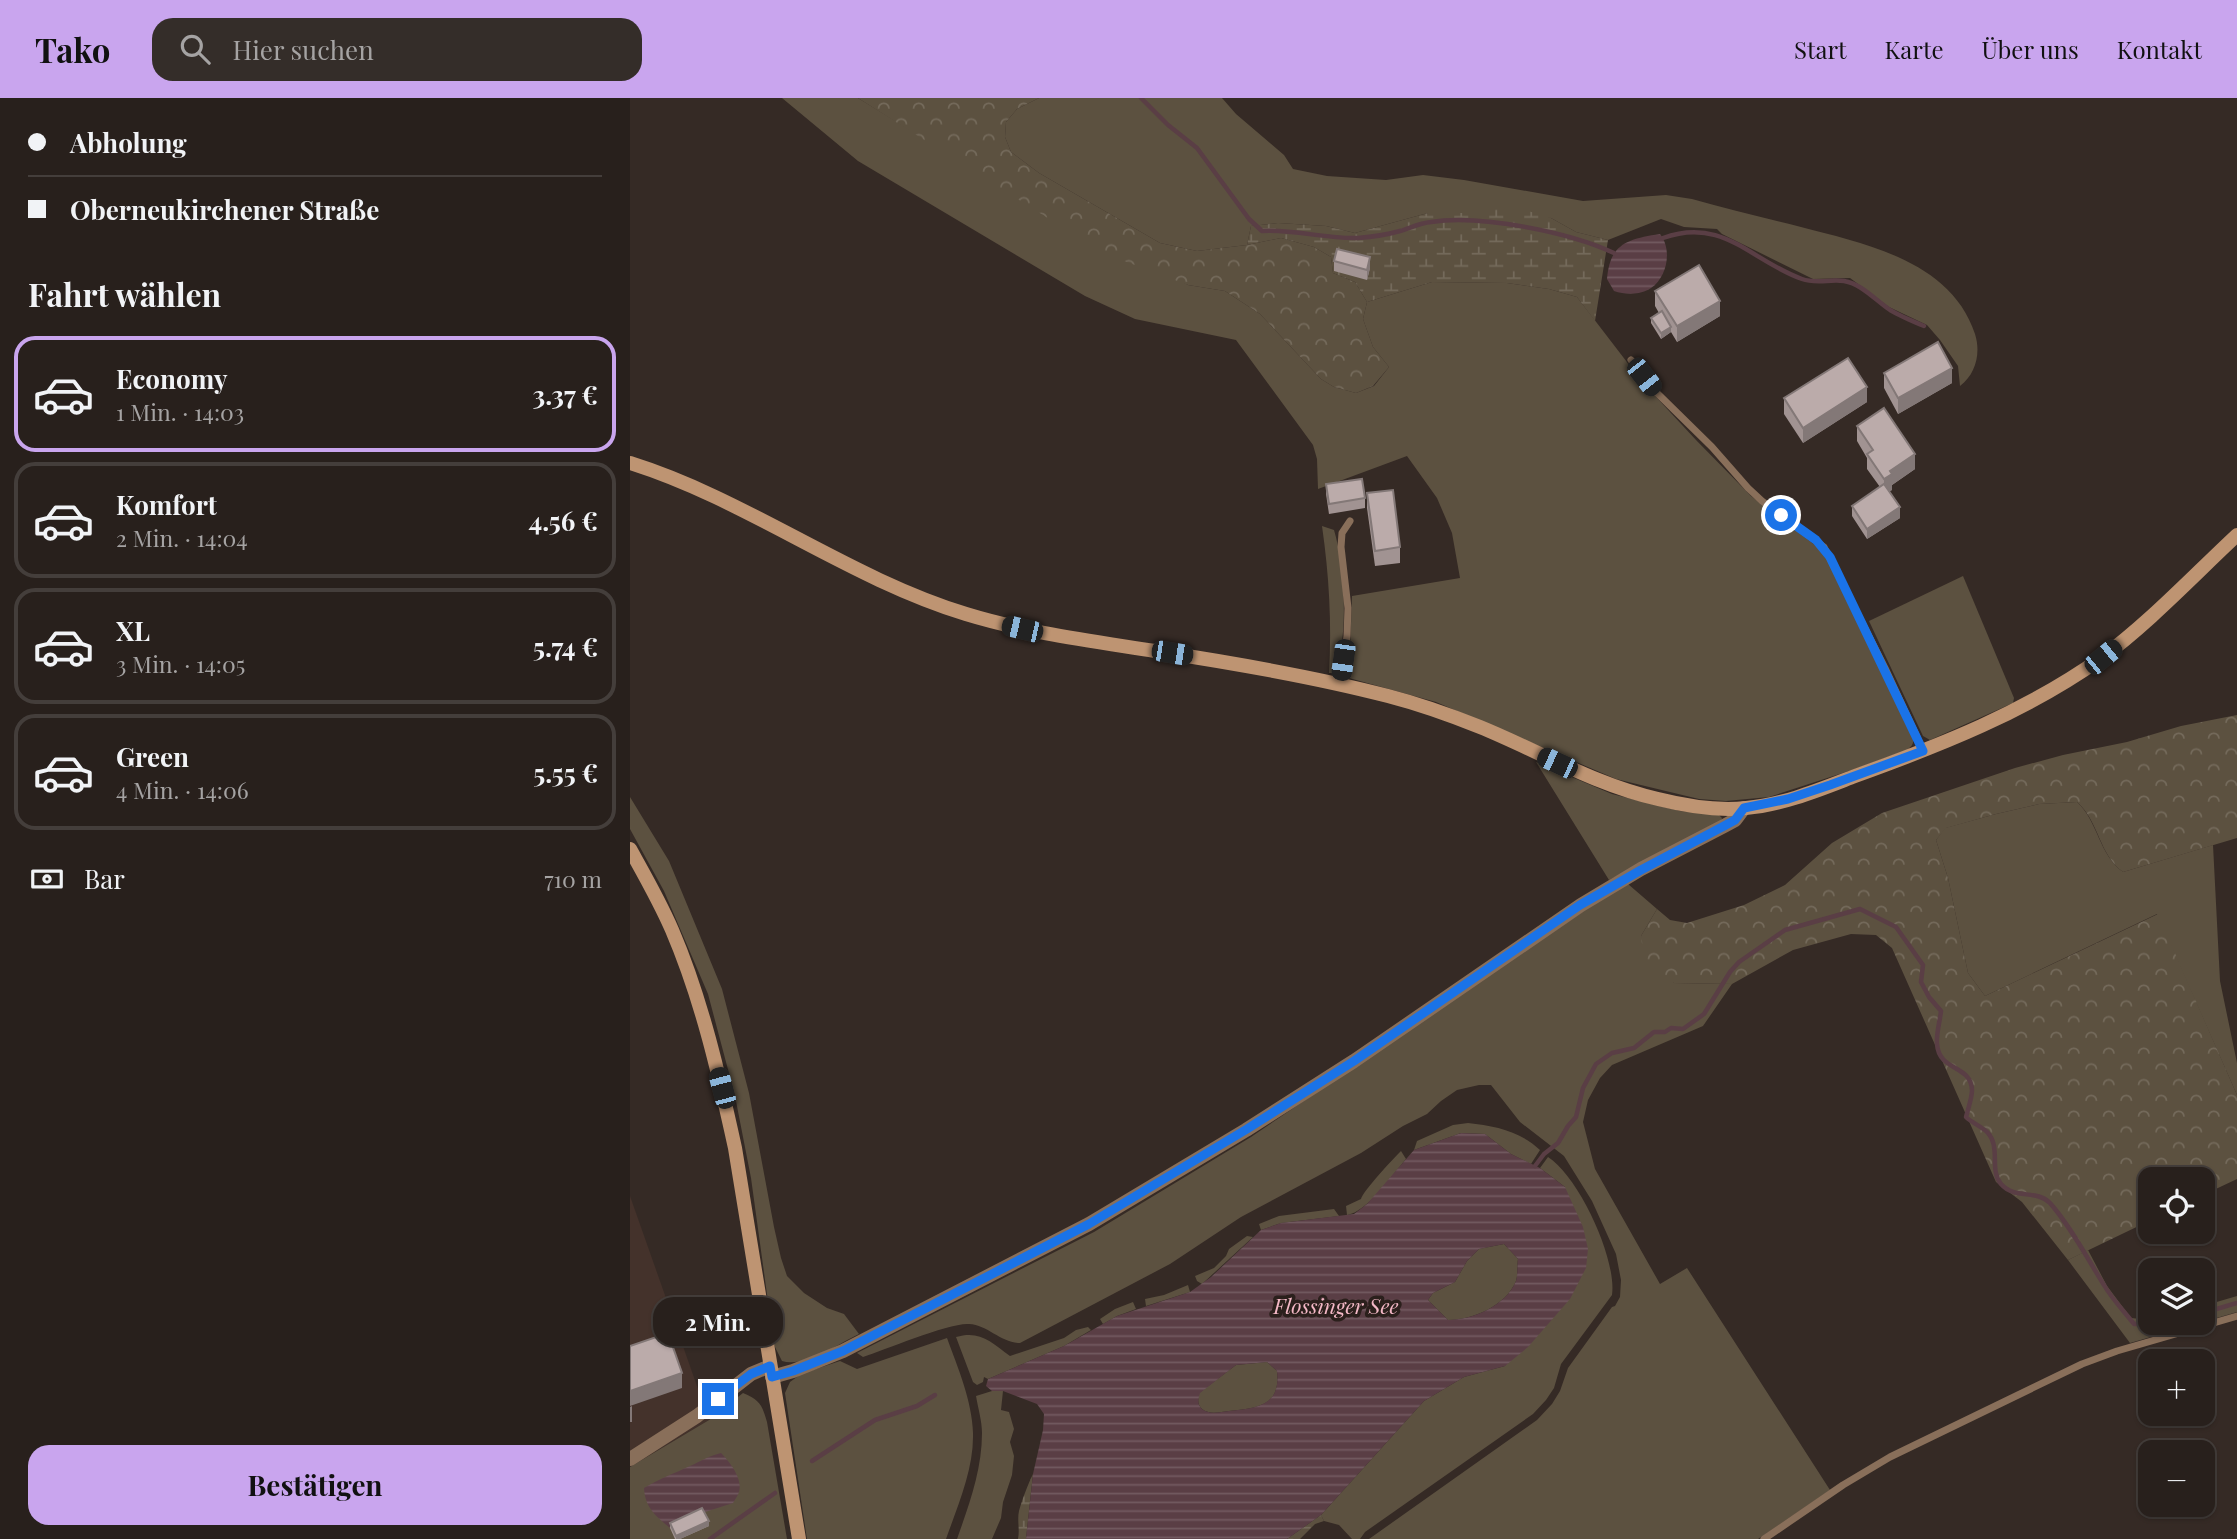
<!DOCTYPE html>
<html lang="de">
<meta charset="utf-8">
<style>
body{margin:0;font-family:"Playfair Display",serif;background:#342d29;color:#f1f3f6;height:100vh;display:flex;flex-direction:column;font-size:26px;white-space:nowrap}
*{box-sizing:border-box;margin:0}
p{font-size:23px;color:#a5a3a3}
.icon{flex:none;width:38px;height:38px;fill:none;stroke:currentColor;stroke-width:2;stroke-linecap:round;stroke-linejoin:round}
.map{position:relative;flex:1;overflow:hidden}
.sheet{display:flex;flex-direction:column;background:#28201c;width:630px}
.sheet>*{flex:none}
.banner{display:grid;align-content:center;height:154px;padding:0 28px;background:#28201c}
.fabs{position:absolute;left:1508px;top:1069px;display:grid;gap:14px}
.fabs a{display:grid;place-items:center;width:77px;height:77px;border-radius:14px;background:#28201c;box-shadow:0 2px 5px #0004,0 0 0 2px #443e3b;font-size:35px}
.end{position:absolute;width:32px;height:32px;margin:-16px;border:9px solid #1a73e8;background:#fff;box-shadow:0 0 0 4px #fff}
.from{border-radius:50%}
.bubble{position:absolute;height:49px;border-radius:21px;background:#28201c;box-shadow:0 2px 5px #0004,0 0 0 2px #443e3b;font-size:23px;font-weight:700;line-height:49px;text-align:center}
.car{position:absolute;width:21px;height:42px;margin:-21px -10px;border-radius:9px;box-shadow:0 0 5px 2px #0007;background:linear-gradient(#222 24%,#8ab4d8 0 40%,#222 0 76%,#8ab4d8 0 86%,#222 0)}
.banner b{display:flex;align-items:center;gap:24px;height:66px;font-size:26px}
.banner b+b{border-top:2px solid #443e3b}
.banner i{width:18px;height:18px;background:#f1f3f6}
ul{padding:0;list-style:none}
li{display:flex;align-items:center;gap:21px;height:116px;margin:0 14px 10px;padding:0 14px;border:4px solid #443e3b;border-radius:21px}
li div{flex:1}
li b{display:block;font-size:26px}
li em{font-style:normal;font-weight:700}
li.active{border-color:#c9a5ee}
li>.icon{width:63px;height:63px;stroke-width:1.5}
h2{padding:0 28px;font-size:32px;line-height:84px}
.pay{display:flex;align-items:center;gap:18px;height:77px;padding:0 28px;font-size:26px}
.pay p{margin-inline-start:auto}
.action{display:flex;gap:14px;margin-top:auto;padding:14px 28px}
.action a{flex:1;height:80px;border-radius:21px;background:#c9a5ee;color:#111;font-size:28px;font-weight:700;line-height:80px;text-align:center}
header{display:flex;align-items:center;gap:42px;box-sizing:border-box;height:98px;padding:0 35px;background:#c9a5ee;color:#111}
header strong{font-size:33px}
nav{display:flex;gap:38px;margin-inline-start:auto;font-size:24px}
.search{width:490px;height:63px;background:#342d29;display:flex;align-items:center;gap:18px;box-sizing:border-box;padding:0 24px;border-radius:21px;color:#a5a3a3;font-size:26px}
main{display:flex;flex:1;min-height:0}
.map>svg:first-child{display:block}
</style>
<header>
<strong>Tako</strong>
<div class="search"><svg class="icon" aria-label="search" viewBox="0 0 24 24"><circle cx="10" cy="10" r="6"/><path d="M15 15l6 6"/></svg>Hier suchen</div>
<nav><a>Start</a><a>Karte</a><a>Über uns</a><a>Kontakt</a></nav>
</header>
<main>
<section class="sheet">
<div class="banner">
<b><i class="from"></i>Abholung</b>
<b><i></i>Oberneukirchener Straße</b>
</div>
<h2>Fahrt wählen</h2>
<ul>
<li class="active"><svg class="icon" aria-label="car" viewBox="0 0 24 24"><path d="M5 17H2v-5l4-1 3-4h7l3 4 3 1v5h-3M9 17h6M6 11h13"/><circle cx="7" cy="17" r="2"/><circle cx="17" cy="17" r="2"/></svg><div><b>Economy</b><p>1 Min. · 14:03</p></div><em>3.37 €</em></li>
<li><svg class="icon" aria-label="car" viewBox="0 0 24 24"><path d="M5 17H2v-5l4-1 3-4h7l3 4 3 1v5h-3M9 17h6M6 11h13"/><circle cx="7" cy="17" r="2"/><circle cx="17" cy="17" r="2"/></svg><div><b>Komfort</b><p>2 Min. · 14:04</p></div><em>4.56 €</em></li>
<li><svg class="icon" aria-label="car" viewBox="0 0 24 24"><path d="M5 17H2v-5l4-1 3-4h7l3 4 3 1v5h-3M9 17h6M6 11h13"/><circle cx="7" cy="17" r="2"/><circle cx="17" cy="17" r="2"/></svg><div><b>XL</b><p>3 Min. · 14:05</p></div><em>5.74 €</em></li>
<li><svg class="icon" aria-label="car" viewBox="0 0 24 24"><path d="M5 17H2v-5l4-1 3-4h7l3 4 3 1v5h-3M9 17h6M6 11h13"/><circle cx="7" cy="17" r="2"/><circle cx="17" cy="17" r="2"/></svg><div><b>Green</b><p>4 Min. · 14:06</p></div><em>5.55 €</em></li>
</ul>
<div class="pay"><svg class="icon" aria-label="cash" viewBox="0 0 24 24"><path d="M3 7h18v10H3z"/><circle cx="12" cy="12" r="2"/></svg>Bar<p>710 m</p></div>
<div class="action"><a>Bestätigen</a></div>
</section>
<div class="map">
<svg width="1607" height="1441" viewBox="0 0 1607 1441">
<defs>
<pattern id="forest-crowns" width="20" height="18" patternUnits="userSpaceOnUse" patternTransform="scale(1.75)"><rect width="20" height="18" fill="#5c5140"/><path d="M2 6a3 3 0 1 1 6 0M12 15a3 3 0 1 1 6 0" fill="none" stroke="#746a5b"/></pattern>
<pattern id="wetland-marsh" width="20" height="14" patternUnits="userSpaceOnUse" patternTransform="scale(1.75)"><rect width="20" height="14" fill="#5c5140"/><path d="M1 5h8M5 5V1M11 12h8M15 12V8" fill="none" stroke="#746a5b"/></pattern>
<pattern id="water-rules" width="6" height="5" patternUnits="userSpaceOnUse" patternTransform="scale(1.75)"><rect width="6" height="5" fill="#5a3e45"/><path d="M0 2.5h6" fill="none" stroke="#725a60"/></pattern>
</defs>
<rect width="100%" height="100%" fill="#352a25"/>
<polygon fill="#44322b" points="0,1098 79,1322 0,1369"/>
<g fill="#5c5140">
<path d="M152 0H228L306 48 558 187 595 193 630 216 691 281 704 289 726 295 744 288 759 269 743 249 733 221 737 204 802 184 877 185 919 191 947 199 1013 285 1066 342 1121 398 1194 454 1282 636C1284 644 1284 647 1277 652L1222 672 1139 699 1096 703 1069 701 986 681 806 604 719 580 722 498 830 480 822 435 807 400 777 358 688 391 687 361 683 347 606 242 505 221 455 198 228 63Z"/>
<path d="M409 0H592L606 16 654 57 663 71 697 78 756 82 793 77 834 82 953 103 1036 97 1062 101C1098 111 1134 120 1171 129 1236 146 1321 163 1345 236 1351 255 1346 276 1330 288L1328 268 1310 242 1297 227 1259 209 1220 180 1183 181 1092 136 1087 131 1054 129 1031 121 978 142 946 134 921 120 841 115H798L725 135 696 128 648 125 621 128 617 147 567 153 530 145 409 75 381 54 375 39 376 24 387 11Z"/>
<path d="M692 428 704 432C715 469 719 538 705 575H699C702 525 699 477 692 428Z"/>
<polygon points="1333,478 1384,600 1383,605 1300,642 1293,638 1239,523"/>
<polygon points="906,664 982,696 1050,713 1089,717 1092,720 1091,723 979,782"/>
<path d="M0 699 39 763 92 891 119 995 144 1129 151 1160 157 1178 174 1195 197 1210 214 1216 229 1236C208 1246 174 1270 152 1263L144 1247 121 1080 105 998 78 896 34 793 0 731Z"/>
<path d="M1447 704C1468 723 1469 757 1493 774L1583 747 1590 883 1607 965V997L1527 816 1355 898 1338 875 1318 780 1306 742 1315 730 1366 716 1409 706Z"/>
<path d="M998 786 1027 811 1011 838 1044 885 1102 886 1073 928 982 967 970 980 958 1002 953 1024 965 1071 1030 1186 1057 1170 1200 1392 1128 1441H739L907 1322 922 1306 930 1293 938 1270 982 1209 985 1208 990 1199 991 1182 986 1156 962 1103 934 1058 890 1024 861 987H849L827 992 811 1003 797 1016 773 1028 731 1055 611 1119 540 1166 390 1245C371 1245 358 1227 339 1226 321 1224 254 1252 233 1259L227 1255 464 1134 621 1039 961 808Z"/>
<path d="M838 1025C865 1028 890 1033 910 1052L901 1066 881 1056 855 1036 831 1035 784 1052 787 1043 823 1027Z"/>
<path d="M771 1053 776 1061C762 1077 737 1114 717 1117L716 1108 731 1101C733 1093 763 1061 771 1053Z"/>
<path d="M918 1059C949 1079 987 1161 982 1197L931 1266 924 1290 916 1302 903 1316 735 1434 730 1441H722L709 1427 694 1423 691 1417 794 1303 834 1279 875 1268 935 1089 910 1070Z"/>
<polygon points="704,1111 709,1118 651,1125 631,1132 629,1126 649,1118"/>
<polygon points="617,1138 623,1139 572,1186 567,1183 565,1178 584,1170 596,1158 599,1151"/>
<path d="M874 1146 888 1161C887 1167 888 1177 886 1183 876 1208 842 1222 818 1222L798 1202 803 1195 825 1184 837 1163 849 1151Z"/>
<polygon points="1458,1152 1477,1188 1501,1220 1521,1222 1521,1225 1569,1225 1500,1245 1438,1162"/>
<polygon points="558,1187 560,1194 516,1208 515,1201 534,1197"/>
<polygon points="1607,1198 1607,1214 1573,1224 1573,1208"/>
<polygon points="503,1204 506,1211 487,1218 473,1226 470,1221 485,1211"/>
<path d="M458 1229 461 1232 434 1248 358 1281 354 1279 353 1284 347 1287 343 1284 326 1239C350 1232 361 1244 380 1258L434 1240 446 1232Z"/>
<path d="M317 1240C328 1270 342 1303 343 1335 344 1371 328 1407 316 1441H177L155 1295 160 1284 171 1276 210 1263 227 1271Z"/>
<path d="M637 1264 647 1273C651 1308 628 1310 599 1313 590 1314 579 1317 572 1311 567 1306 568 1302 569 1295L606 1267Z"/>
<path d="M362 1293H373L371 1312 379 1314 384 1331 380 1344 384 1358 382 1377 373 1404 371 1420 362 1441H327C339 1407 352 1372 352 1335 352 1323 348 1310 346 1298Z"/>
<path d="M113 1295C130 1302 132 1307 137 1324L157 1441H0V1369L79 1322Z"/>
</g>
<g fill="url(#forest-crowns)">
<polygon points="228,0 409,0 387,11 376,24 375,39 381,54 409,75 530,145 567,153 617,147 651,140 684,149 701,159 703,175 725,184 737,204 733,221 743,249 759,269 743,288 726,295 704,289 691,281 630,216 595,193 558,187 473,155"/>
<path d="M1607 617V740L1493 774C1469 757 1469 723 1447 704L1409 706 1366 716 1316 730 1306 742 1318 780 1338 875 1355 898 1528 816 1607 997V1081L1573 1097V1082H1521V1122L1438 1162 1392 1104 1366 1084 1262 850 1246 837 1221 836 1163 852 1102 886 1044 885 1015 869 1011 838 1027 811 1040 822 1057 825 1114 807 1155 787 1202 745 1252 715 1385 670 1433 657 1497 644 1551 628Z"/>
</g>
<g fill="url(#wetland-marsh)">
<polygon points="849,110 888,110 921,120 946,134 978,142 965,223 947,199 919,191 877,185 802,184 737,204 725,184 703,175 701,159 684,149 651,140 617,147 621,128 648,125 696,128 725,135 798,115 841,115"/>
<path d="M403 1376 396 1441H388C390 1432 387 1422 389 1413 392 1402 398 1386 403 1376Z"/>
<polygon points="691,1417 694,1423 685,1426 670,1441 657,1441"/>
</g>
<g fill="url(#water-rules)" fill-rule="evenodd">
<path d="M1030 136C1042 151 1038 178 1021 190 1011 197 996 197 984 193L977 181C980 145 998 141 1030 136Z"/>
<path d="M831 1035 855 1036 881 1056 910 1070 935 1089 953 1129 958 1151 956 1170 940 1201 898 1249 875 1268 834 1279 794 1303 691 1417 657 1441H396L403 1376 413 1332 414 1316 407 1306 373 1293H362L356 1288 358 1281 434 1248 487 1218 560 1194 581 1179 631 1132 651 1125 724 1116 737 1106 784 1052ZM874 1146 888 1161C887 1167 888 1177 886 1183 876 1208 842 1222 818 1222L798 1202 803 1195 825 1184 837 1163 849 1151ZM637 1264 647 1273C651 1308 627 1310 599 1313 590 1314 579 1317 572 1311 567 1306 568 1302 570 1295L606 1267Z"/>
<path d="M91 1355C100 1364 113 1381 109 1394 108 1398 105 1401 103 1405L72 1415 40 1430C26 1418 15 1410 14 1390 31 1380 43 1376 60 1368 71 1363 79 1358 91 1355Z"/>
</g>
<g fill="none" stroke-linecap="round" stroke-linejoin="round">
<g stroke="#5a3e45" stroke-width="4.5">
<path d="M511 0 538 27 567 50 619 121 632 133C664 131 695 141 728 140 742 139 756 137 770 133 780 130 790 125 801 124 849 116 939 134 984 155"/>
<path d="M1033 140C1093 118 1121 163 1172 181 1186 186 1200 181 1214 183 1232 186 1245 202 1260 212 1270 218 1282 223 1294 228"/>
<path d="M905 1068 914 1056 928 1045 938 1028 946 1019 953 990 966 966 982 955 1004 950 1024 934H1035L1041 930 1053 931 1074 916 1100 874 1109 864 1155 832 1230 811 1266 829 1293 867 1291 884 1299 899 1311 913C1310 923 1306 936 1307 946 1309 974 1341 966 1342 992 1342 1000 1338 1011 1336 1019 1342 1025 1353 1029 1358 1035 1371 1050 1359 1072 1371 1086 1385 1102 1406 1091 1420 1105 1441 1129 1457 1160 1474 1187 1482 1201 1494 1213 1504 1226L1533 1225"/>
<polyline points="1573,1215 1607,1205"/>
<polyline points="182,1363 245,1322 287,1308 305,1297"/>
<polyline points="80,1441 145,1395"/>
</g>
<g stroke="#896f5a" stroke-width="7">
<polyline points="1001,262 1027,295 1082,349 1118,390 1132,403 1194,449 1255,570 1293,652"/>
<polyline points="710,585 717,538 718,510 711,449 712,435 720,423"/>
<polyline points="1134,1441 1213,1387 1260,1359 1452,1266 1487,1253 1607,1218"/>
</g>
<g stroke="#896f5a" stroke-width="14">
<polyline points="142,1279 163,1273 213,1253 459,1126 616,1032 724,963 951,807 1011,771 1094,728 1105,722 1114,710"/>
<polyline points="0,1361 67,1318 121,1276 140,1268"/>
</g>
<g stroke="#be9472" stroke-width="14">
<path d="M0 365C118 402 218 480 336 516 398 535 462 543 525 553 604 565 681 578 758 598 789 606 820 617 850 629 909 653 965 687 1028 701 1056 708 1088 713 1116 710 1153 707 1191 691 1225 678 1311 647 1395 614 1470 561 1519 525 1562 479 1607 437"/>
<path d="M0 751C15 778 30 804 42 832 72 902 89 977 105 1050L169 1441"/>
</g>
</g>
<g fill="#a19392">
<polygon points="704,163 740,170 737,182 704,173"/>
<polygon points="1025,193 1090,218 1047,244 1041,234 1031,241 1021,225 1021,220 1029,215 1025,208"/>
<polygon points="1254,275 1322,285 1268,316 1254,290"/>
<polygon points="1154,300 1237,304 1173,345 1154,316"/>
<polygon points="1227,328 1285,371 1262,387 1262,392 1259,393 1270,420 1237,441 1222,418 1222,408 1250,389 1237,371 1237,360 1227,343"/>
<polygon points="696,386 735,400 735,410 699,416 696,396"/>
<polygon points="737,395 770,449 770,465 745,468 737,410"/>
<polygon points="40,1425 79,1428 50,1441 45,1441 40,1430"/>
</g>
<g fill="#837877">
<polygon points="740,159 740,170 737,182 737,172"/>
<polygon points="1090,203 1090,218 1047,244 1047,228"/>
<polygon points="1041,229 1041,234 1031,241 1031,235"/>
<polygon points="1322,270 1322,285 1268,316 1268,300"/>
<polygon points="1237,289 1237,304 1173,345 1173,330"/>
<polygon points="1285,356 1285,371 1262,387 1262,392 1254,397 1254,381 1260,373"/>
<polygon points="1270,409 1270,420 1237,441 1237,431"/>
<polygon points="52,1275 52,1290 0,1308 0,1293"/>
<polygon points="2,1308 2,1324 0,1324 0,1309"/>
<polygon points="79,1423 79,1428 50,1441 46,1441 46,1438"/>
</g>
<g fill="#bbabaa" stroke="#837877" stroke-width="2">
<polygon points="707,151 740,159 737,172 704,163"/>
<polygon points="1069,167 1090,203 1047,228 1025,193"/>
<polygon points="1032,213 1041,229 1031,235 1021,220"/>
<polygon points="1308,244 1322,270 1268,300 1254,275"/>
<polygon points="1218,260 1237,289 1173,330 1154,300"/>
<polygon points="1254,310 1285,356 1260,373 1262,376 1254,381 1237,356 1243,352 1227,328"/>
<polygon points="732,381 735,400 699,406 696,386"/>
<polygon points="1254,386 1270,409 1237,431 1222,408"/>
<polygon points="763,392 770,449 745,453 737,395"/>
<polygon points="38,1235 52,1275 0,1293 0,1248"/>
<polygon points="72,1410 79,1423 46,1438 40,1425"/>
</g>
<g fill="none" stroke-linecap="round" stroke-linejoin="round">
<polyline stroke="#1a73e8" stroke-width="9" points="88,1301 121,1276 140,1268 142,1279 163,1273 213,1253 459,1126 617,1031 724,963 950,807 1011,772 1094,728 1105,722 1114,710 1158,701 1200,687 1293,653 1200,459 1186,442 1151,417"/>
</g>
<g text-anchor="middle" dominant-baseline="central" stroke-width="7" stroke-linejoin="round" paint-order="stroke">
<g font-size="21" font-style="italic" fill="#f4b8c6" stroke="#2b201c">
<text x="706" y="1207">Flossinger See</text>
</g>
</g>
</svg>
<div class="fabs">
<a><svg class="icon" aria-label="locate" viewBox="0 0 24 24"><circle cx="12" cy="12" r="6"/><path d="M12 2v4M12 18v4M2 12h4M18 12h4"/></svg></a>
<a><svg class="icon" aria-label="layers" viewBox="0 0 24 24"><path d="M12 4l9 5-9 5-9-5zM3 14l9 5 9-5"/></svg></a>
<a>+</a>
<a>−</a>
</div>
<i class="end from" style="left:1151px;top:417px"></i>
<i class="end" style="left:88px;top:1301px"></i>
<div class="bubble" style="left:23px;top:1199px;width:130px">2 Min.</div>
<i class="car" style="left:1014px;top:279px;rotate:142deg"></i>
<i class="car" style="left:392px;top:531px;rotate:283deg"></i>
<i class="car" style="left:542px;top:555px;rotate:99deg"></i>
<i class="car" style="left:1473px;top:559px;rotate:51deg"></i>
<i class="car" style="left:713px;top:562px;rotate:188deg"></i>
<i class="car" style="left:927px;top:665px;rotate:295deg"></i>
<i class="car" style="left:92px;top:990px;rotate:345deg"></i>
</div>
</main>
